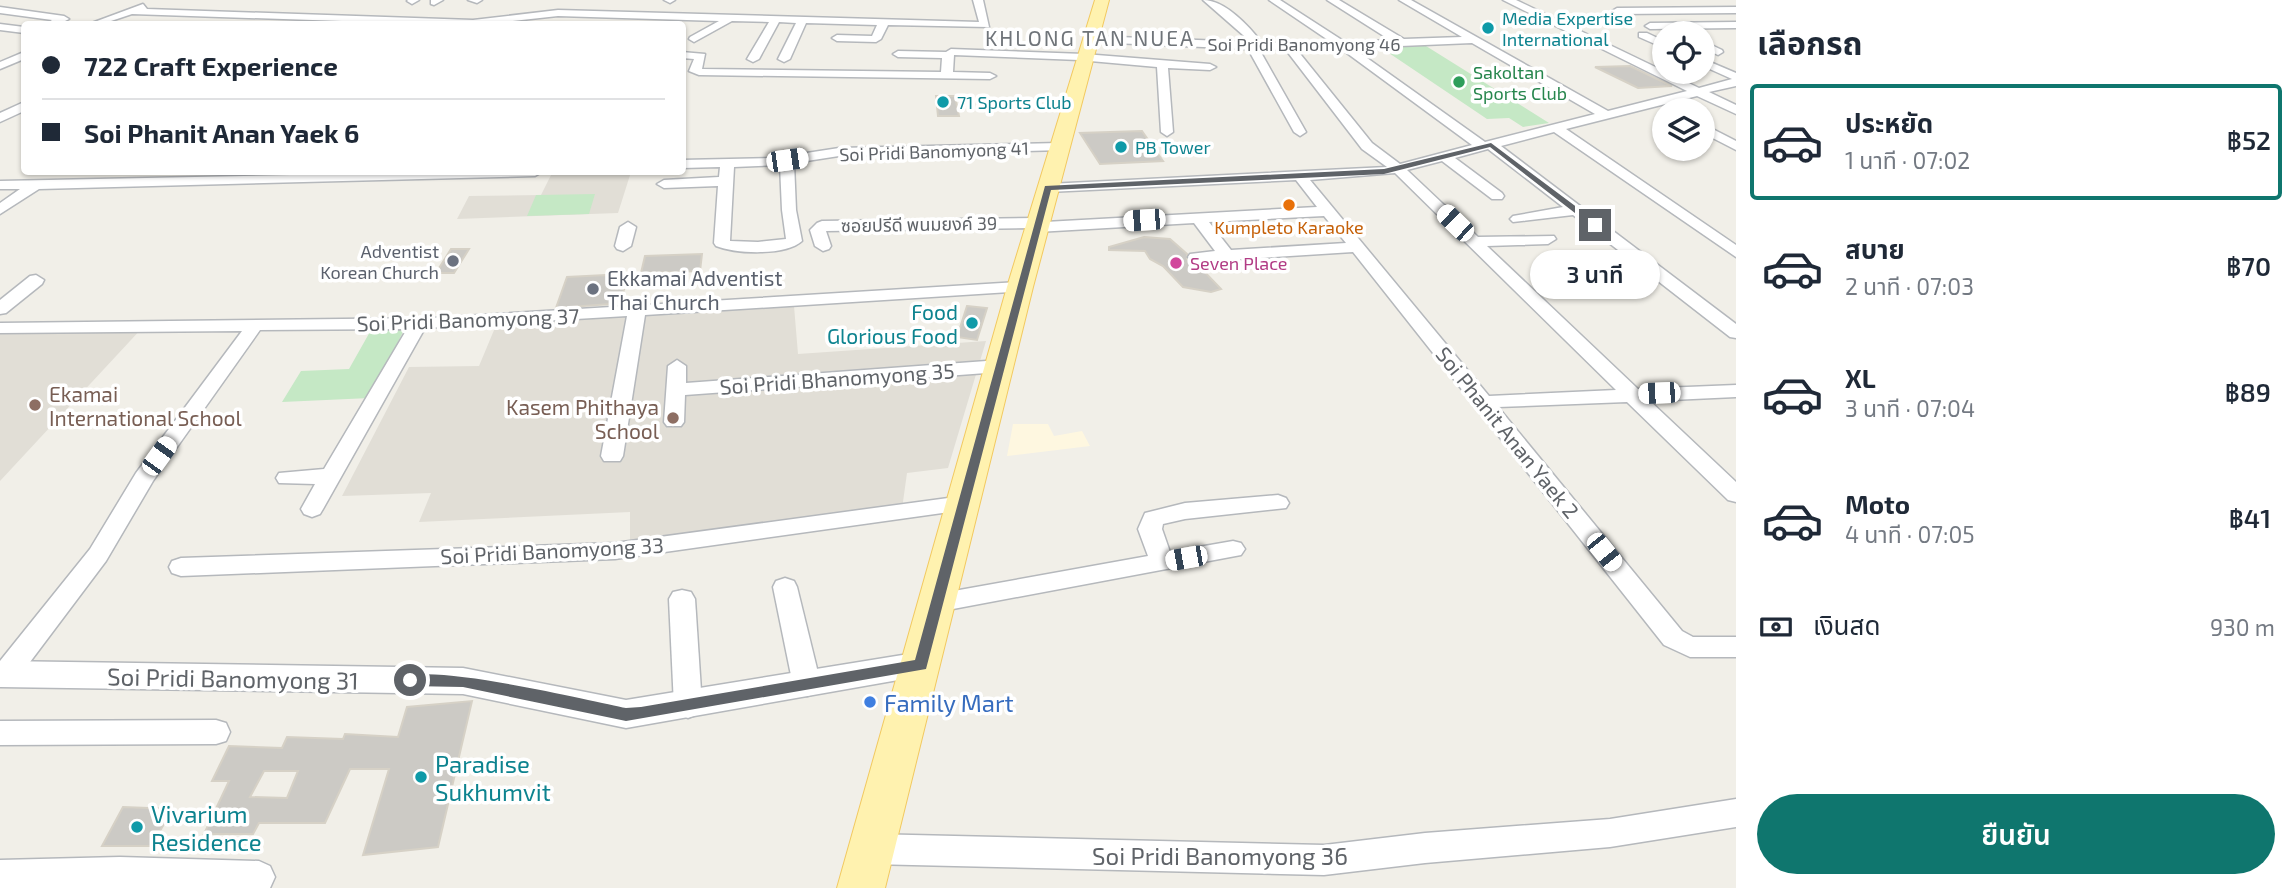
<!DOCTYPE html>
<html lang="th">
<meta charset="utf-8">
<style>
body{margin:0;font-family:"Exo 2","Noto Sans Thai",sans-serif;background:#f6f6f7;color:#1f2937;height:100vh;display:flex;flex-direction:column;font-size:26px;white-space:nowrap}
*{box-sizing:border-box;margin:0}
p{font-size:23px;color:#747a83}
.icon{flex:none;width:38px;height:38px;fill:none;stroke:currentColor;stroke-width:2;stroke-linecap:round;stroke-linejoin:round}
.map{position:relative;flex:1;overflow:hidden}
.drawer{display:flex;flex-direction:column;background:#fff;width:560px}
.drawer>*{flex:none}
.guide{position:absolute;left:21px;top:21px;width:665px;height:154px;border-radius:7px;box-shadow:0 2px 5px #0004;display:grid;align-content:center;height:154px;padding:0 21px;background:#fff}
.fabs{position:absolute;left:1652px;top:21px;display:grid;gap:14px}
.fabs a{display:grid;place-items:center;width:63px;height:63px;border-radius:50%;background:#fff;box-shadow:0 2px 5px #0004;font-size:35px}
.end{position:absolute;width:32px;height:32px;margin:-16px;border:9px solid #5f6368;background:#fff;box-shadow:0 0 0 4px #fff}
.from{border-radius:50%}
.bubble{position:absolute;height:49px;border-radius:24px;background:#fff;box-shadow:0 2px 5px #0004;font-size:23px;font-weight:600;line-height:49px;text-align:center}
.car{position:absolute;width:21px;height:42px;margin:-21px -10px;border-radius:9px;box-shadow:0 0 5px 2px #0007;background:linear-gradient(#fff 24%,#345 0 40%,#fff 0 76%,#345 0 86%,#fff 0)}
.guide b{display:flex;align-items:center;gap:24px;height:66px;font-size:26px}
.guide b+b{border-top:2px solid #e0e1e3}
.guide i{width:18px;height:18px;background:#1f2937}
ul{padding:0;list-style:none}
li{display:flex;align-items:center;gap:21px;height:116px;margin:0 14px 10px;padding:0 7px;border:4px solid transparent;border-radius:7px}
li div{flex:1}
li b{display:block;font-size:26px}
li em{font-style:normal;font-weight:600}
li.current{border-color:#0f766e}
li>.icon{width:63px;height:63px;stroke-width:1.5}
h2{padding:0 21px;font-size:32px;line-height:84px}
.pay{display:flex;align-items:center;gap:18px;height:77px;padding:0 21px;font-size:26px}
.pay p{margin-inline-start:auto}
.cta{display:flex;gap:14px;margin-top:auto;padding:14px 21px}
.cta a{flex:1;height:80px;border-radius:42px;background:#0f766e;color:#fff;font-size:28px;font-weight:600;line-height:80px;text-align:center}
main{display:flex;flex:1;min-height:0}
.map>svg:first-child{display:block}
</style>
<main>
<div class="map">
<svg width="1736" height="888" viewBox="0 0 1736 888">
<rect width="100%" height="100%" fill="#f1efe8"/>
<polygon fill="#fef7e0" points="1013,424 1048,424 1054,436 1082,431 1090,446 1007,456"/>
<g fill="#e1ded6">
<polygon points="631,172 618,213 457,219 469,196 541,195 552,173"/>
<polygon points="794,306 798,354 986,341 948,468 907,473 902,509 630,543 630,512 419,522 431,493 342,496 409,367 479,366 497,323"/>
<polygon points="143,327 0,481 0,328"/>
</g>
<g fill="#c5e8c5">
<polygon points="1426,46 1549,123 1523,127 1509,118 1487,119 1380,47"/>
<polygon points="595,194 589,214 527,216 536,195"/>
<polygon points="405,328 370,398 282,402 301,371 349,369 371,330"/>
</g>
<g fill="#cccac5" stroke="#d6d1c6" stroke-width="2" fill-rule="evenodd">
<polygon points="1630,66 1672,86 1638,88 1595,67"/>
<polygon points="936,96 955,96 959,116 938,116"/>
<polygon points="1142,131 1163,161 1100,164 1080,133"/>
<polygon points="1144,237 1170,239 1187,254 1187,259 1198,265 1221,289 1211,292 1183,287 1163,266 1150,259 1145,251 1109,250 1109,247"/>
<polygon points="451,249 469,249 454,273 436,273"/>
<polygon points="702,254 700,271 641,273 645,256"/>
<polygon points="606,275 625,284 623,294 611,304 556,308 567,277"/>
<polygon points="967,306 987,308 977,340 957,337"/>
<path d="M472 701 438 847 363 855 389 769H350L325 823H259L253 834H204L229 781H212L229 746 282 748 287 737 343 739 345 734 398 737 407 707ZM264 771H298L287 798 250 797Z"/>
<polygon points="123,807 173,809 151,846 102,846"/>
</g>
<g fill="none" stroke-linecap="round" stroke-linejoin="round">
<g stroke="#b5b8bc" stroke-width="3">
<g id="minor">
<polygon points="419,0 412,4 407,1 408,0"/>
<polygon points="431,0 443,0 434,5 431,4"/>
<polygon points="468,0 482,0 477,3"/>
<polygon points="664,0 675,0 670,3"/>
<polygon points="973,0 983,0 989,27 888,25 881,39 876,42 837,41 832,38 837,35 872,36 877,25 806,23 790,59 784,62 778,59 796,23 779,22 759,59 753,62 747,59 769,22 732,21 694,42 689,39 690,37 719,21 558,16 486,24 430,24 132,14 102,24 89,24 143,4 147,9 473,20 558,10 979,22"/>
<path d="M1203 0C1225 0 1249 26 1262 43L1331 42 1269 0H1280L1345 42 1390 40 1327 0H1339L1404 39 1462 37 1399 0H1411L1608 111 1687 91 1503 0H1516L1699 88 1732 79 1703 66V59L1736 73V86L1709 92 1736 105V114L1697 96 1566 129 1736 245V257L1554 132 1501 146 1736 324V338L1730 337 1573 215 1513 222 1510 219 1513 216 1563 207 1488 149 1455 158 1502 193 1504 196 1502 199H1492L1442 161 1407 170 1478 237 1554 236 1556 239 1548 244 1487 246 1638 389 1736 385V397L1650 401 1736 482V502L1728 500 1627 402 1498 407 1682 631 1693 637H1736V657H1690L1664 645 1353 252 1196 262 1188 257 1190 254 1215 251 1194 223 1037 232 1030 228 826 231 831 246 829 249 823 251 815 246 810 230 817 223 822 221 1038 218 1045 222 1317 207 1296 180 1048 192 1041 188 1048 184 1387 167 1362 149 1286 50 1259 49 1306 132 1300 136 1294 132 1248 49 1091 42 1086 39 1091 36 1251 42ZM1472 43 1595 114 1485 142 1353 48ZM1340 48 1472 145 1400 164 1372 143 1297 50ZM1395 173 1616 390 1489 396 1310 180ZM1324 216 1346 243 1231 250 1209 222Z"/>
<polygon points="0,7 64,16 69,19 59,24 46,24 52,20 0,13"/>
<polygon points="1736,7 1736,13 1617,14 1612,11 1617,8"/>
<polygon points="1736,22 1736,28 1650,29 1645,26 1650,23"/>
<polygon points="0,24 24,27 24,33 0,30"/>
<polygon points="1639,33 1647,33 1664,41 1664,48 1639,37"/>
<polygon points="1703,41 1722,50 1723,52 1718,55 1703,48"/>
<polygon points="951,49 1084,54 1210,64 1216,67 1210,70 1168,68 1173,132 1167,136 1161,132 1157,67 1079,60 954,55 953,72 990,73 996,76 990,79 699,75 689,71 694,59 682,58 682,52 705,54 702,69 941,72 942,58 898,57 893,54 898,51 946,52"/>
<polygon points="24,52 24,59 0,69 0,62"/>
<polygon points="24,102 24,111 0,122 0,113"/>
<polygon points="1703,124 1736,141 1736,150 1703,133"/>
<path d="M1059 143 1066 147 1064 150 839 156 794 163 796 210 802 241C786 256 736 254 716 246L714 243 718 186 664 188 657 184 664 180 719 177 720 167 682 168V160L774 158 839 148ZM780 165 782 210 786 239 758 242 730 241 734 167Z"/>
<polygon points="436,172 542,172 535,176 39,189 0,214 0,203 20,189 0,189 0,181"/>
<polygon points="628,222 636,227 631,246 623,251 617,249 615,246 620,227"/>
<polygon points="36,275 44,280 42,284 6,313 0,314 0,300 30,276"/>
<polygon points="1020,282 1026,283 1028,287 1026,291 645,315 623,456 620,461 604,461 601,456 627,316 425,328 323,509 320,514 312,517 304,514 301,509 315,484 279,483 276,478 279,473 324,469 407,329 260,330 153,481 106,561 15,682 5,685 0,683 0,661 90,549 136,473 242,331 0,333 0,323 431,318"/>
<polygon points="677,360 686,366 686,383 1000,360 1009,366 1000,372 685,395 684,422 681,426 667,426 664,422 668,366"/>
<polygon points="1278,495 1286,498 1289,503 1286,508 1185,519 1163,524 1162,529 1170,552 1233,541 1241,543 1245,549 1241,555 937,612 928,610 924,603 928,596 937,594 1148,556 1138,529 1145,513 1185,503"/>
<polygon points="963,496 971,499 974,504 971,509 615,559 181,576 172,573 169,567 172,561 181,558 615,543"/>
<polygon points="785,578 794,581 797,587 821,685 817,693 807,696 797,693 793,685 773,587 776,581"/>
<polygon points="682,590 691,592 695,599 702,706 698,714 688,718 678,714 674,706 669,599 673,592"/>
<polygon points="216,720 226,723 230,732 226,741 216,744 0,745 0,721"/>
<polygon points="1736,799 1736,827 1610,847 1425,863 1324,875 870,864 859,859 854,849 859,839 870,834 1324,845 1425,833 1610,819"/>
<polygon points="120,857 259,861 270,866 275,877 270,888 0,888 0,860"/>
</g>
</g>
<g stroke="#b5b8bc" stroke-width="3">
<polygon id="tertiary" points="921,652 932,655 937,664 932,673 921,676 626,728 463,694 0,687 0,661 463,668 626,700"/>
</g>
<g stroke="#f2c960" stroke-width="2">
<polygon id="primary" points="1095,0 1109,0 1033,287 885,888 837,888 1007,287"/>
</g>
<use href="#minor" fill="#fff" fill-rule="evenodd"/>
<use href="#tertiary" fill="#fff" fill-rule="evenodd"/>
<use href="#primary" fill="#fff2af" fill-rule="evenodd"/>
</g>
<path fill="#5f6368" d="M1491 143 1598 223V227H1593L1490 147 1384 174 1051 190 926 669 626 721 463 687 410 686 402 680C416 659 596 702 626 708L641 707 915 660 1045 186 1384 169Z"/>
<g fill="#0f9aa8" stroke="#fff" stroke-width="2.5">
<circle cx="1488" cy="28" r="7"/>
<circle cx="943" cy="102" r="7"/>
<circle cx="1121" cy="147" r="7"/>
<circle cx="972" cy="323" r="7"/>
<circle cx="421" cy="777" r="7"/>
<circle cx="137" cy="827" r="7"/>
</g>
<circle fill="#2e9e5b" stroke="#fff" stroke-width="2.5" cx="1459" cy="82" r="7"/>
<circle fill="#e8710a" stroke="#fff" stroke-width="2.5" cx="1289" cy="205" r="7"/>
<g fill="#6b7280" stroke="#fff" stroke-width="2.5">
<circle cx="453" cy="261" r="7"/>
<circle cx="593" cy="289" r="7"/>
</g>
<circle fill="#d1479c" stroke="#fff" stroke-width="2.5" cx="1176" cy="263" r="7"/>
<g fill="#8d6e63" stroke="#fff" stroke-width="2.5">
<circle cx="35" cy="405" r="7"/>
<circle cx="673" cy="418" r="7"/>
</g>
<circle fill="#3f7fe0" stroke="#fff" stroke-width="2.5" cx="870" cy="702" r="7"/>
<g text-anchor="middle" dominant-baseline="central" stroke-width="7" stroke-linejoin="round" paint-order="stroke">
<g font-size="18" fill="#0d838f" stroke="#fff" text-anchor="start">
<text x="1502" y="18">Media Expertise<tspan x="1502" dy="21">International</tspan></text>
<text x="957" y="102">71 Sports Club</text>
<text x="1135" y="147">PB Tower</text>
</g>
<g font-size="18" fill="#5f6368" stroke="#fff">
<text x="1304" y="44">Soi Pridi Banomyong 46</text>
<text transform="translate(934 151) rotate(-2)">Soi Pridi Banomyong 41</text>
<text transform="translate(919 224) rotate(-1)">ซอยปรีดี พนมยงค์ 39</text>
</g>
<g font-size="18" fill="#27864d" stroke="#fff" text-anchor="start">
<text x="1473" y="72">Sakoltan<tspan x="1473" dy="21">Sports Club</tspan></text>
</g>
<g font-size="18" fill="#c56008" stroke="#fff">
<text x="1289" y="227">Kumpleto Karaoke</text>
</g>
<g font-size="18" fill="#5b616d" stroke="#fff" text-anchor="end">
<text x="439" y="251">Adventist<tspan x="439" dy="21">Korean Church</tspan></text>
</g>
<g font-size="18" fill="#b23c85" stroke="#fff" text-anchor="start">
<text x="1190" y="263">Seven Place</text>
</g>
<g font-size="21" letter-spacing="2" fill="#70757a" stroke="#fff">
<text x="1090" y="37">KHLONG TAN NUEA</text>
</g>
<g font-size="21" fill="#5b616d" stroke="#fff" text-anchor="start">
<text x="607" y="277">Ekkamai Adventist<tspan x="607" dy="24">Thai Church</tspan></text>
</g>
<g font-size="21" fill="#0d838f" stroke="#fff" text-anchor="end">
<text x="958" y="311">Food<tspan x="958" dy="24">Glorious Food</tspan></text>
</g>
<g font-size="21" fill="#5f6368" stroke="#fff">
<text transform="translate(468 319) rotate(-2)">Soi Pridi Banomyong 37</text>
<text transform="translate(837 378) rotate(-4)">Soi Pridi Bhanomyong 35</text>
<text transform="translate(1508 432) rotate(51)">Soi Phanit Anan Yaek 2</text>
<text transform="translate(552 550) rotate(-3)">Soi Pridi Banomyong 33</text>
</g>
<g font-size="21" fill="#785e54" stroke="#fff" text-anchor="start">
<text x="49" y="393">Ekamai<tspan x="49" dy="24">International School</tspan></text>
<text x="659" y="406" text-anchor="end">Kasem Phithaya<tspan x="659" dy="24">School</tspan></text>
</g>
<g font-size="24" fill="#5f6368" stroke="#fff">
<text transform="translate(233 678) rotate(1)">Soi Pridi Banomyong 31</text>
<text x="1220" y="855">Soi Pridi Banomyong 36</text>
</g>
<g font-size="24" fill="#366cbe" stroke="#fff" text-anchor="start">
<text x="884" y="702">Family Mart</text>
</g>
<g font-size="24" fill="#0d838f" stroke="#fff" text-anchor="start">
<text x="435" y="763">Paradise<tspan x="435" dy="28">Sukhumvit</tspan></text>
<text x="151" y="813">Vivarium<tspan x="151" dy="28">Residence</tspan></text>
</g>
</g>
</svg>
<div class="fabs">
<a><svg class="icon" aria-label="locate" viewBox="0 0 24 24"><circle cx="12" cy="12" r="6"/><path d="M12 2v4M12 18v4M2 12h4M18 12h4"/></svg></a>
<a><svg class="icon" aria-label="layers" viewBox="0 0 24 24"><path d="M12 4l9 5-9 5-9-5zM3 14l9 5 9-5"/></svg></a>
</div>
<i class="end from" style="left:410px;top:680px"></i>
<i class="end" style="left:1595px;top:225px"></i>
<div class="bubble" style="left:1530px;top:250px;width:130px">3 นาที</div>
<i class="car" style="left:787px;top:160px;rotate:82deg"></i>
<i class="car" style="left:1144px;top:220px;rotate:266deg"></i>
<i class="car" style="left:1455px;top:223px;rotate:314deg"></i>
<i class="car" style="left:1659px;top:393px;rotate:268deg"></i>
<i class="car" style="left:159px;top:456px;rotate:36deg"></i>
<i class="car" style="left:1604px;top:552px;rotate:141deg"></i>
<i class="car" style="left:1186px;top:558px;rotate:260deg"></i>
<div class="guide">
<b><i class="from"></i>722 Craft Experience</b>
<b><i></i>Soi Phanit Anan Yaek 6</b>
</div>
</div>
<section class="drawer">
<h2>เลือกรถ</h2>
<ul>
<li class="current"><svg class="icon" aria-label="car" viewBox="0 0 24 24"><path d="M5 17H2v-5l4-1 3-4h7l3 4 3 1v5h-3M9 17h6M6 11h13"/><circle cx="7" cy="17" r="2"/><circle cx="17" cy="17" r="2"/></svg><div><b>ประหยัด</b><p>1 นาที · 07:02</p></div><em>฿52</em></li>
<li><svg class="icon" aria-label="car" viewBox="0 0 24 24"><path d="M5 17H2v-5l4-1 3-4h7l3 4 3 1v5h-3M9 17h6M6 11h13"/><circle cx="7" cy="17" r="2"/><circle cx="17" cy="17" r="2"/></svg><div><b>สบาย</b><p>2 นาที · 07:03</p></div><em>฿70</em></li>
<li><svg class="icon" aria-label="car" viewBox="0 0 24 24"><path d="M5 17H2v-5l4-1 3-4h7l3 4 3 1v5h-3M9 17h6M6 11h13"/><circle cx="7" cy="17" r="2"/><circle cx="17" cy="17" r="2"/></svg><div><b>XL</b><p>3 นาที · 07:04</p></div><em>฿89</em></li>
<li><svg class="icon" aria-label="car" viewBox="0 0 24 24"><path d="M5 17H2v-5l4-1 3-4h7l3 4 3 1v5h-3M9 17h6M6 11h13"/><circle cx="7" cy="17" r="2"/><circle cx="17" cy="17" r="2"/></svg><div><b>Moto</b><p>4 นาที · 07:05</p></div><em>฿41</em></li>
</ul>
<div class="pay"><svg class="icon" aria-label="cash" viewBox="0 0 24 24"><path d="M3 7h18v10H3z"/><circle cx="12" cy="12" r="2"/></svg>เงินสด<p>930 m</p></div>
<div class="cta"><a>ยืนยัน</a></div>
</section>
</main>
